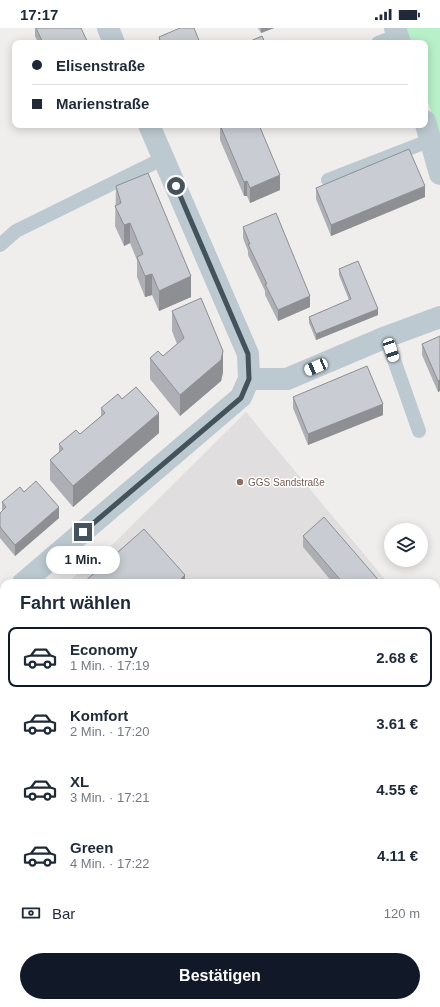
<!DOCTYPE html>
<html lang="de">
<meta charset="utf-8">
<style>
body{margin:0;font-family:Arial,sans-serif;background:#f6f6f7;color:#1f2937;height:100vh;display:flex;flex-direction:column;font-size:15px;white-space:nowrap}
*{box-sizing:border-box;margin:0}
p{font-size:13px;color:#747a83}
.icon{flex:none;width:22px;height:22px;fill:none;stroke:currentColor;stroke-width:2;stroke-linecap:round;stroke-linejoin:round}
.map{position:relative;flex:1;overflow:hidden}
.sheet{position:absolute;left:0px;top:551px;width:440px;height:428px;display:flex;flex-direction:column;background:#fff;border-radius:12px 12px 0 0;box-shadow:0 2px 10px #0003}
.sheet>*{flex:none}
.hud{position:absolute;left:12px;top:12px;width:416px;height:88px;border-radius:8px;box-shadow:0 2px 10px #0003;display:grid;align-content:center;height:88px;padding:0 20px;background:#fff}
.controls{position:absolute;left:384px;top:495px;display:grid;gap:8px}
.controls a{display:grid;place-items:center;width:44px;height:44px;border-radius:50%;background:#fff;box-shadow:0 2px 10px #0003;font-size:20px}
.end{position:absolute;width:18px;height:18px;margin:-9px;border:5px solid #44525b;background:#fff;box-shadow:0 0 0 2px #fff}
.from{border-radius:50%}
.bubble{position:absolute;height:28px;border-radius:14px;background:#fff;box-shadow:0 2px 10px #0003;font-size:13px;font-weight:700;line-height:28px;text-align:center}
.car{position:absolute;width:12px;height:24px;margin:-12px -6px;border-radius:5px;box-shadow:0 0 3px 1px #0007;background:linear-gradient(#fff 24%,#345 0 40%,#fff 0 76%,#345 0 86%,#fff 0)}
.hud b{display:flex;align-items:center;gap:14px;height:38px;font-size:15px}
.hud b+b{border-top:1px solid #e0e1e3}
.hud i{width:10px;height:10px;background:#1f2937}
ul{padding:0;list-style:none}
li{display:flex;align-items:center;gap:12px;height:60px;margin:0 8px 6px;padding:0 12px;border:2px solid transparent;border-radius:8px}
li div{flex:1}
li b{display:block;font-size:15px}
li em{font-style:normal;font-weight:700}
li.on{border-color:#111827}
li>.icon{width:36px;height:36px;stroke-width:1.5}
h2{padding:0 20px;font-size:18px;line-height:48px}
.pay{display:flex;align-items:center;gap:10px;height:44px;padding:0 20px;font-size:15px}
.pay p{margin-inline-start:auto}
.cta{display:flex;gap:8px;margin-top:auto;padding:8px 20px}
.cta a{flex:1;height:46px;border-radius:24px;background:#111827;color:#fff;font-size:16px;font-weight:700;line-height:46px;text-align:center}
.status{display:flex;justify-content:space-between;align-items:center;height:28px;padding:0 20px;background:#fff;direction:ltr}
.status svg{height:11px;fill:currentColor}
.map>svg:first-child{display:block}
</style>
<div class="status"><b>17:17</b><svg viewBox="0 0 49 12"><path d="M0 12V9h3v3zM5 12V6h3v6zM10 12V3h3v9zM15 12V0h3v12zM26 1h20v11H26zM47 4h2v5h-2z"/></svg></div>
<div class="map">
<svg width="440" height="979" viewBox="0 0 440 979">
<rect width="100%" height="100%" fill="#f0eded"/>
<polygon fill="#e1dedf" points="246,384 388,555 66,555 106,523"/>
<g fill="#b8f0ca">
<polygon points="401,0 440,0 440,108 425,66 425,15 407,15"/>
<polygon points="4,800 4,938 0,942 0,803"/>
<polygon points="440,898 440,979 388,979 390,975 436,975 436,904"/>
</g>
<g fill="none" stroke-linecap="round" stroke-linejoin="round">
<g stroke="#bcc9d0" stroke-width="14">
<polyline points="378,15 398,7"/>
<polyline points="328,152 431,112"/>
<polyline points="0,217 16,203 164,130"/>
<polyline points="386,309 419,403"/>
</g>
<g stroke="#bcc9d0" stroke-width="22">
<polyline points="108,0 114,15"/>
<polyline points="395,0 400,15"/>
<polyline points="425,93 440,146"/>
<polyline points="249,351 287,351 386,309 440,289"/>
<polyline points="23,555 241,369 249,351 248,326 149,97"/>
<polyline points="0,574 4,571"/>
<polyline points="0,652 4,657"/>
<polyline points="284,975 287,979"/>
</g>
</g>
<g fill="#adafb5">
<polygon points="35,0 36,0 88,15 38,15 35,8"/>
<polygon points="258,0 274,0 261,5"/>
<polygon points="159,9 200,15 159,15"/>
<polygon points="220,97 259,97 280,162 250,175 247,168 244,168 220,112"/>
<polygon points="116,158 191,269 159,283 152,267 145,269 137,249 137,232 130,215 124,218 115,198"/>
<polygon points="316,160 425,169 331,208 316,171"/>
<polygon points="243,199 310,279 278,293 265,267 265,263 248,227 248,223 243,210"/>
<polygon points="339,241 378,287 316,312 309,295 309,289 349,272 339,247"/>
<polygon points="172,283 223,344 221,353 180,388 150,351 150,330 163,328 177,316 172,303"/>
<polygon points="440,308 440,363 438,364 422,327 422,316"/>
<polygon points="293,369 383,387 308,417 293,380"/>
<polygon points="122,371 159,405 73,479 50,452 50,432 59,424 59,416 80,406 101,388 101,380"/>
<polygon points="24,464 59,490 15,528 0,510 0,485 2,483 2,474"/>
<polygon points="303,508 381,555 333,555 303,519"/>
<polygon points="59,975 206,975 206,977 218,979 59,979"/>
<polygon points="305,975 342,975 338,979 308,979"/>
</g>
<g fill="#8d8f93">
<polygon points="261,0 274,0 261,5"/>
<polygon points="310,97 316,97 310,99"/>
<polygon points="280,147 280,162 250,175 250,160"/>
<polygon points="247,153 247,168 244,168 244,154"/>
<polygon points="425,158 425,169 331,208 331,197"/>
<polygon points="130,195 130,215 124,218 124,197"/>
<polygon points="152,246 152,267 145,269 145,248"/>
<polygon points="191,248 191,269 159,283 159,263"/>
<polygon points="310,268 310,279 278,293 278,282"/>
<polygon points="378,281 378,287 316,312 316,306"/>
<polygon points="223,323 223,344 221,353 180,388 180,367"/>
<polygon points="440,352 440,363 438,364 438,353"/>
<polygon points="383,376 383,387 308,417 308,406"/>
<polygon points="159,385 159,405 73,479 73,458"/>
<polygon points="59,479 59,490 15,528 15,517"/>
<polygon points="185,547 185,555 177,555"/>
<polygon points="4,765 4,783 0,786 0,768"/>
<polygon points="325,975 342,975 338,979 321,979"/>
</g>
<g fill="#c9ccd2" stroke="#8d8f93">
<polygon points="36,0 81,0 88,15 43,15"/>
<polygon points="180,0 194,0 200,15 161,15 159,9"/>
<polygon points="262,8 265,15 246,15"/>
<polygon points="220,97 259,97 280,147 250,160 247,153 244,154"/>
<polygon points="409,121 425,158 331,197 316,160"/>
<polygon points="148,145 191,248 159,263 152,246 145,248 137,229 143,226 130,195 124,197 115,178 121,175 116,158"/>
<polygon points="276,185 310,268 278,282 265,256 267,256 248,216 250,216 243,199"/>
<polygon points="358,233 378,281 316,306 309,289 351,271 339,241"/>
<polygon points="201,270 223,323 221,332 180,367 150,330 158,323 163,328 184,310 172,283"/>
<polygon points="440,308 440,352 438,353 422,316"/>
<polygon points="367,338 383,376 308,406 293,369"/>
<polygon points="136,359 159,385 73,458 50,432 63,421 59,416 76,402 80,406 105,385 101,380 118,366 122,371"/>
<polygon points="36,453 59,479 15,517 0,499 0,485 6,479 2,474 20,459 24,464"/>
<polygon points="324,489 381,555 343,555 303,508"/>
<polygon points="144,501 185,547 177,555 83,555"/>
<polygon points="0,696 4,701 4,765 0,768"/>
<polygon points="68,975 205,975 206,977 214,978 216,976 218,979 72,979"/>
<polygon points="318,975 325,975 321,978"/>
</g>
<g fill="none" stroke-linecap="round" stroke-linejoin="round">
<polyline stroke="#44525b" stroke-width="5" points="83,504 241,370 249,351 248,326 176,158"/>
</g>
<circle fill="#8d6e63" stroke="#fff" stroke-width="1.5" cx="240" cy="454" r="4"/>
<g text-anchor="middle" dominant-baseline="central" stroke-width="3" stroke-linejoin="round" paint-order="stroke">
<g font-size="10" fill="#785e54" stroke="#fff" text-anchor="start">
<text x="248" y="454">GGS Sandstraße</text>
</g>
</g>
</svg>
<div class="controls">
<a><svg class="icon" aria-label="layers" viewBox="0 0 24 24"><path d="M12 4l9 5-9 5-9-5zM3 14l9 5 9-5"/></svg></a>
</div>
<i class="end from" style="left:176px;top:158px"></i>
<i class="end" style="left:83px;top:504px"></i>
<div class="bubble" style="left:46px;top:518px;width:74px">1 Min.</div>
<i class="car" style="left:391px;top:322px;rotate:161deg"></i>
<i class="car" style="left:316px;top:339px;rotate:247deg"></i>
<div class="hud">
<b><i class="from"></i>Elisenstraße</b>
<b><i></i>Marienstraße</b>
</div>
<section class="sheet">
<h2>Fahrt wählen</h2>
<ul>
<li class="on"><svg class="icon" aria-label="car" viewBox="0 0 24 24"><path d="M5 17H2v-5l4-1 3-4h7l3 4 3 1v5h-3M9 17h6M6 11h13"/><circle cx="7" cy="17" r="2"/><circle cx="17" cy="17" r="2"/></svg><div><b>Economy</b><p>1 Min. · 17:19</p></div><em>2.68 €</em></li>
<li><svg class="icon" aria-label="car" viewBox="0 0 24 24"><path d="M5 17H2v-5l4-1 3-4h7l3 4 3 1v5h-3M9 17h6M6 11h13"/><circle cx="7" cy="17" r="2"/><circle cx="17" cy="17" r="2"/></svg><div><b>Komfort</b><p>2 Min. · 17:20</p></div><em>3.61 €</em></li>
<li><svg class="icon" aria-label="car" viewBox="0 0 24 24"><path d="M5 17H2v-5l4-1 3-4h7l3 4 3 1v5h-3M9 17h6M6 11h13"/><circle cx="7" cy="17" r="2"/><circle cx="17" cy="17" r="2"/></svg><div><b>XL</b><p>3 Min. · 17:21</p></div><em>4.55 €</em></li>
<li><svg class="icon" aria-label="car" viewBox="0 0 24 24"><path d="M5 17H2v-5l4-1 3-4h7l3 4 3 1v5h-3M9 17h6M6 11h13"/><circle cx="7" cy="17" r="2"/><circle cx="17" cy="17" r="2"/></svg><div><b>Green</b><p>4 Min. · 17:22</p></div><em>4.11 €</em></li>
</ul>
<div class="pay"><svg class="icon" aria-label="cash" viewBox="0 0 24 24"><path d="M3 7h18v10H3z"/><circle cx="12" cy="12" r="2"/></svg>Bar<p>120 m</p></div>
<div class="cta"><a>Bestätigen</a></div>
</section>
</div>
